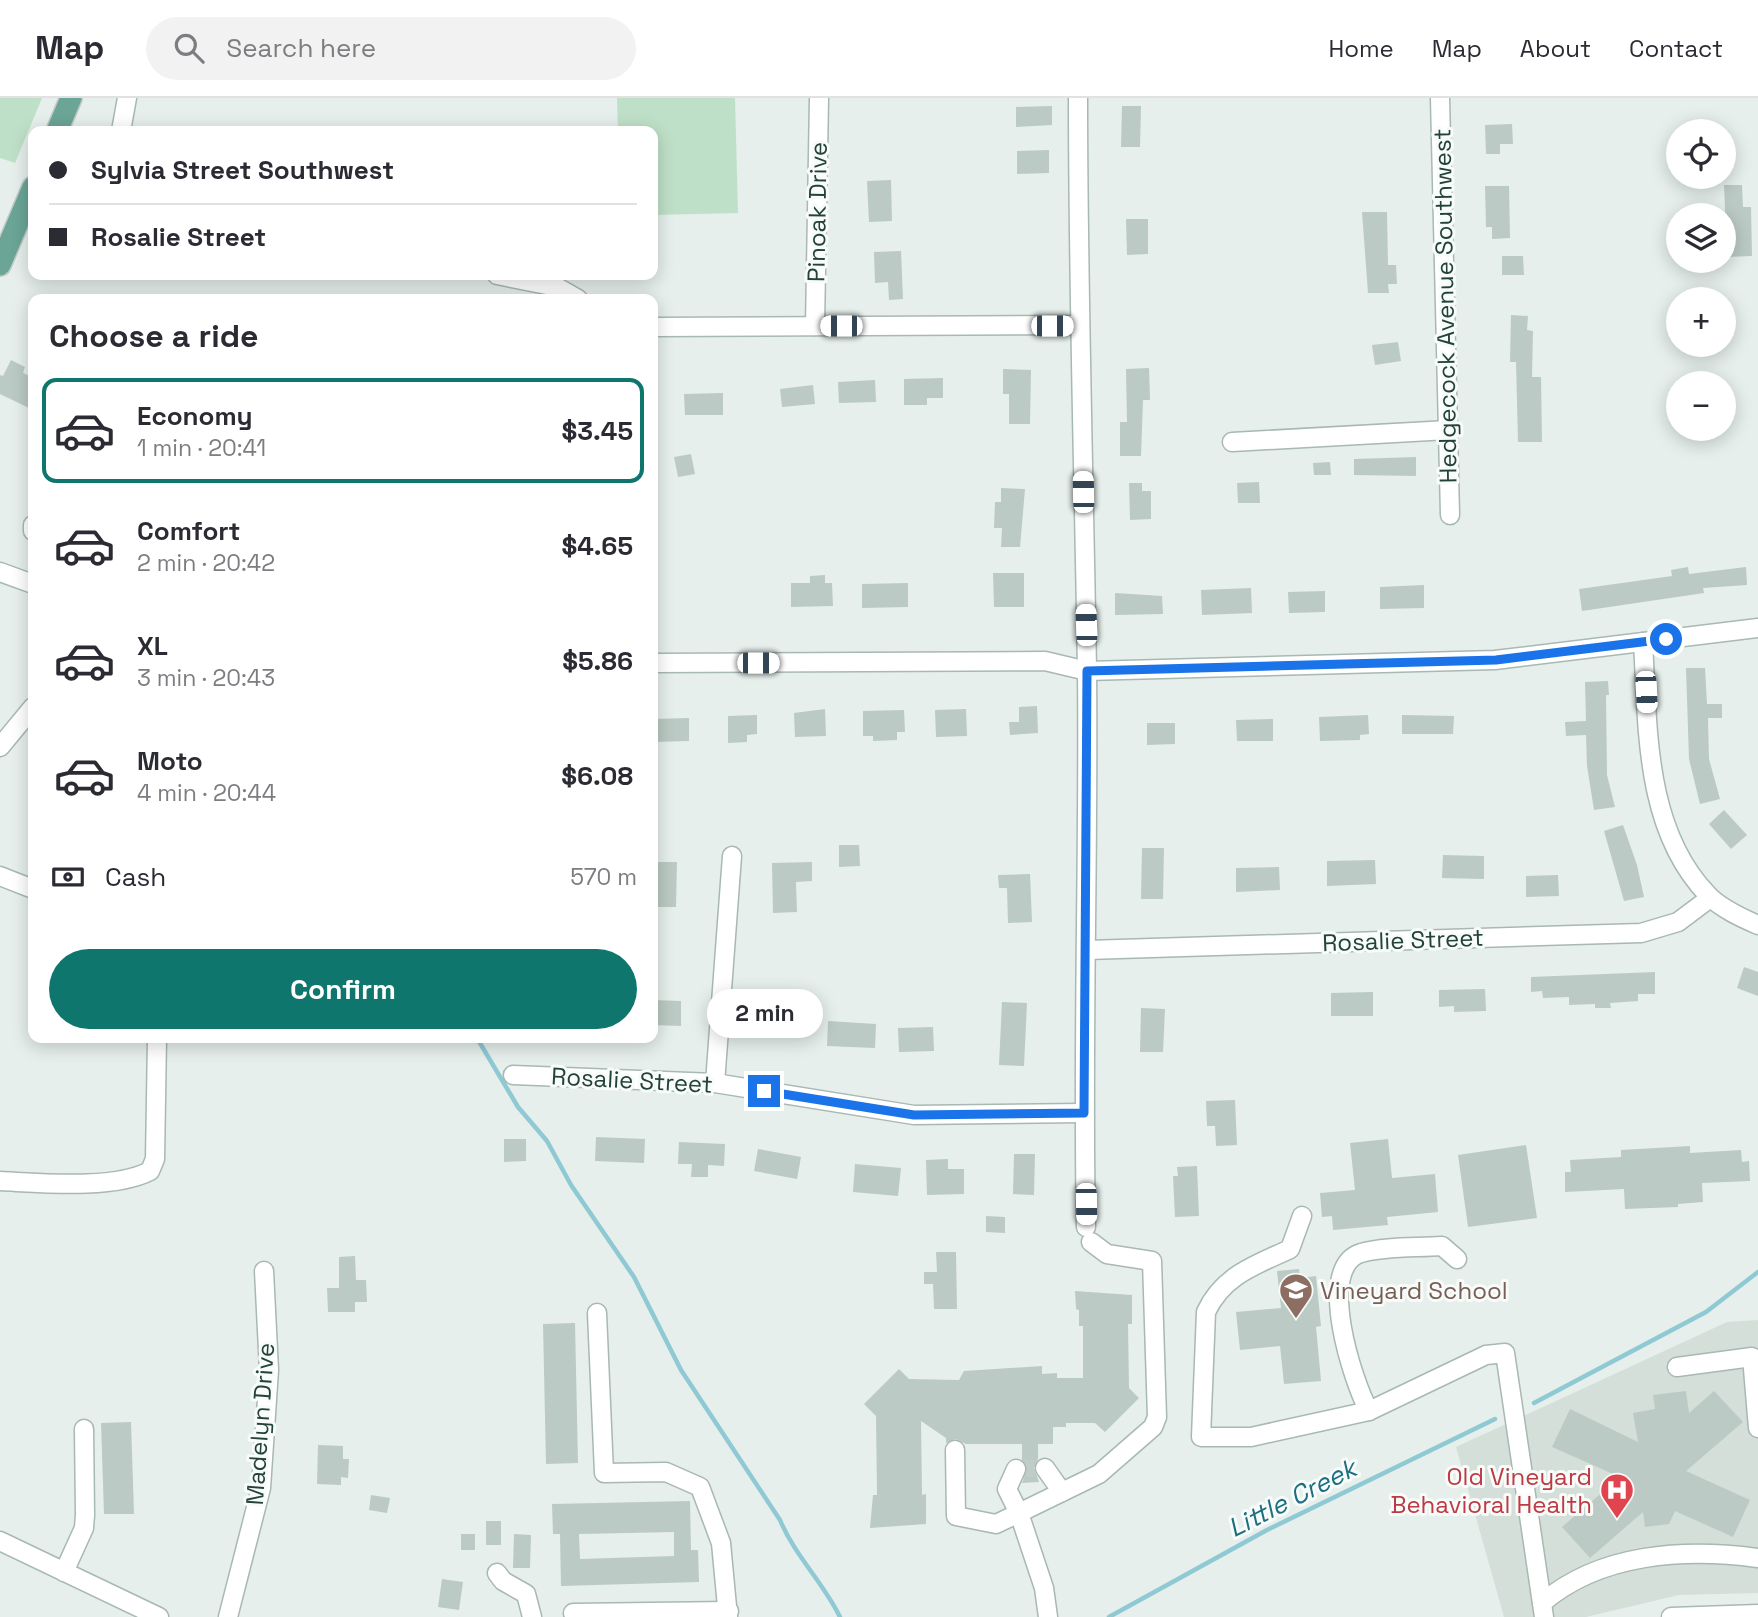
<!DOCTYPE html>
<meta charset="utf-8">
<style>
body{margin:0;font-family:"Space Grotesk",sans-serif;background:#f2f2f3;color:#2b2b33;height:100vh;display:flex;flex-direction:column;font-size:26px;white-space:nowrap}
*{box-sizing:border-box;margin:0}
p{font-size:23px;color:#7c7c81}
.icon{flex:none;width:38px;height:38px;fill:none;stroke:currentColor;stroke-width:2;stroke-linecap:round;stroke-linejoin:round}
.map{position:relative;flex:1;overflow:hidden}
.details{position:absolute;left:28px;top:196px;width:630px;height:749px;display:flex;flex-direction:column;background:#fff;border-radius:14px;box-shadow:0 4px 18px #0003}
.details>*{flex:none}
.banner{position:absolute;left:28px;top:28px;width:630px;height:154px;border-radius:14px;box-shadow:0 4px 18px #0003;display:grid;align-content:center;height:154px;padding:0 21px;background:#fff}
.controls{position:absolute;left:1666px;top:21px;display:grid;gap:14px}
.controls a{display:grid;place-items:center;width:70px;height:70px;border-radius:50%;background:#fff;box-shadow:0 4px 18px #0003;font-size:35px}
.end{position:absolute;width:32px;height:32px;margin:-16px;border:9px solid #1a73e8;background:#fff;box-shadow:0 0 0 4px #fff}
.from{border-radius:50%}
.bubble{position:absolute;height:49px;border-radius:24px;background:#fff;box-shadow:0 4px 18px #0003;font-size:23px;font-weight:600;line-height:49px;text-align:center}
.car{position:absolute;width:21px;height:42px;margin:-21px -10px;border-radius:9px;box-shadow:0 0 5px 2px #0007;background:linear-gradient(#fff 24%,#345 0 40%,#fff 0 76%,#345 0 86%,#fff 0)}
.banner b{display:flex;align-items:center;gap:24px;height:66px;font-size:26px}
.banner b+b{border-top:2px solid #e1e1e2}
.banner i{width:18px;height:18px;background:#2b2b33}
ul{padding:0;list-style:none}
li{display:flex;align-items:center;gap:21px;height:105px;margin:0 14px 10px;padding:0 7px;border:4px solid transparent;border-radius:14px}
li div{flex:1}
li b{display:block;font-size:26px}
li em{font-style:normal;font-weight:600}
li.current{border-color:#0f766e}
li>.icon{width:63px;height:63px;stroke-width:1.5}
h2{padding:0 21px;font-size:32px;line-height:84px}
.pay{display:flex;align-items:center;gap:18px;height:77px;padding:0 21px;font-size:26px}
.pay p{margin-inline-start:auto}
.action{display:flex;gap:14px;margin-top:auto;padding:14px 21px}
.action a{flex:1;height:80px;border-radius:42px;background:#0f766e;color:#fff;font-size:28px;font-weight:600;line-height:80px;text-align:center}
header{display:flex;align-items:center;gap:42px;box-sizing:border-box;height:98px;padding:0 35px;background:#fff;border-bottom:2px solid #e1e1e2}
header strong{font-size:33px}
nav{display:flex;gap:38px;margin-inline-start:auto;font-size:24px}
.search{width:490px;height:63px;background:#f2f2f3;display:flex;align-items:center;gap:18px;box-sizing:border-box;padding:0 24px;border-radius:38px;color:#7c7c81;font-size:26px}
.map>svg:first-child{display:block}
</style>
<header>
<strong>Map</strong>
<div class="search"><svg class="icon" aria-label="search" viewBox="0 0 24 24"><circle cx="10" cy="10" r="6"/><path d="M15 15l6 6"/></svg>Search here</div>
<nav><a>Home</a><a>Map</a><a>About</a><a>Contact</a></nav>
</header>
<div class="map">
<svg width="1758" height="1519" viewBox="0 0 1758 1519">
<rect width="100%" height="100%" fill="#e6efeb"/>
<polygon fill="#d4dfda" points="1758,1222 1758,1495 1679,1497 1586,1519 1504,1519 1456,1349 1727,1224"/>
<g fill="#bfe0c8">
<polygon points="0,0 42,0 15,65 0,60"/>
<polygon points="617,0 735,0 738,115 653,117 653,33 618,33"/>
</g>
<g fill="none" stroke-linecap="round" stroke-linejoin="round">
<g stroke="#8ec9d4" stroke-width="4.5">
<path d="M477 940 518 1009 547 1043 571 1087 634 1179 681 1272 780 1422C795 1458 823 1484 840 1519"/>
<polyline points="1534,1305 1706,1214 1758,1174"/>
<polyline points="1109,1519 1267,1432 1495,1321"/>
</g>
</g>
<g fill="#bbcac4" fill-rule="evenodd">
<polygon points="1052,8 1052,27 1016,29 1016,9"/>
<polygon points="1122,8 1141,8 1140,49 1121,49"/>
<polygon points="1512,26 1513,46 1500,46 1500,56 1486,56 1485,27"/>
<polygon points="1049,52 1049,75 1017,76 1017,53"/>
<polygon points="891,82 892,123 869,124 867,83"/>
<polygon points="1724,87 1742,87 1743,109 1751,109 1752,158 1727,159"/>
<polygon points="1485,88 1509,88 1510,140 1492,141 1492,129 1486,129"/>
<polygon points="1362,114 1387,114 1388,167 1396,167 1397,186 1388,186 1389,195 1368,195"/>
<polygon points="1126,121 1148,121 1148,156 1127,157"/>
<polygon points="901,153 903,201 889,202 888,184 875,185 874,154"/>
<polygon points="1502,158 1523,158 1524,177 1502,177"/>
<polygon points="1511,217 1528,218 1527,232 1533,233 1532,279 1541,279 1542,344 1518,344 1516,264 1510,264"/>
<polygon points="1398,244 1401,263 1375,267 1372,247"/>
<polygon points="11,262 25,269 23,275 33,279 33,301 29,310 0,296 0,277 3,278"/>
<polygon points="1149,270 1150,302 1143,302 1141,358 1120,358 1120,324 1127,324 1126,271"/>
<polygon points="1003,271 1031,272 1030,326 1009,326 1009,296 1003,296"/>
<polygon points="943,280 943,300 927,300 927,307 904,307 904,281"/>
<polygon points="875,282 876,304 839,305 838,284"/>
<polygon points="813,287 815,306 782,309 780,291"/>
<polygon points="723,295 723,317 685,317 684,296"/>
<polygon points="691,356 695,376 678,379 674,359"/>
<polygon points="1416,359 1416,378 1354,377 1354,361"/>
<polygon points="1330,364 1331,377 1314,377 1313,365"/>
<polygon points="1259,384 1260,405 1238,405 1237,385"/>
<polygon points="1129,385 1142,385 1142,393 1151,393 1151,421 1130,422"/>
<polygon points="1001,390 1025,391 1020,449 1001,449 1002,430 994,430 995,404 1001,404"/>
<polygon points="1688,469 1689,476 1746,469 1747,487 1703,490 1704,495 1582,513 1579,491 1672,478 1671,472"/>
<polygon points="993,475 1024,475 1024,509 994,509"/>
<polygon points="825,477 825,485 832,485 833,508 791,509 791,485 810,485 810,478"/>
<polygon points="908,485 908,509 862,510 862,486"/>
<polygon points="1424,487 1424,510 1380,511 1380,489"/>
<polygon points="1251,490 1252,515 1202,517 1201,492"/>
<polygon points="1325,493 1325,514 1289,515 1288,494"/>
<polygon points="1115,495 1162,498 1163,516 1115,517"/>
<polygon points="1686,570 1705,570 1707,606 1722,606 1722,620 1708,620 1709,661 1720,701 1700,706 1689,661"/>
<polygon points="1608,583 1609,597 1606,597 1607,677 1615,709 1594,712 1587,668 1586,637 1566,638 1565,624 1586,623 1585,584"/>
<polygon points="1037,608 1038,635 1010,637 1009,624 1019,624 1019,609"/>
<polygon points="825,611 826,638 795,639 794,615"/>
<polygon points="966,611 967,638 936,639 935,612"/>
<polygon points="904,612 905,634 897,634 897,642 873,643 873,638 863,638 863,613"/>
<polygon points="757,617 757,636 747,637 747,644 728,645 728,618"/>
<polygon points="1368,617 1369,636 1360,637 1360,642 1320,643 1319,619"/>
<polygon points="1402,617 1454,618 1453,636 1402,636"/>
<polygon points="689,620 689,643 653,644 653,621"/>
<polygon points="1273,621 1273,643 1237,643 1236,622"/>
<polygon points="1147,625 1175,625 1175,646 1147,647"/>
<polygon points="1724,712 1747,737 1731,751 1709,726"/>
<polygon points="1623,727 1637,767 1644,799 1624,803 1604,733"/>
<polygon points="839,747 859,747 860,768 839,769"/>
<polygon points="1142,750 1164,750 1163,801 1141,801"/>
<polygon points="1443,757 1484,758 1484,781 1442,780"/>
<polygon points="1375,762 1376,786 1327,788 1327,763"/>
<polygon points="658,764 677,764 676,809 653,809 653,778 658,778"/>
<polygon points="812,764 812,783 796,784 797,814 773,815 772,765"/>
<polygon points="1279,769 1280,792 1236,794 1236,770"/>
<polygon points="1030,776 1032,824 1008,825 1007,790 999,790 998,777"/>
<polygon points="1558,777 1559,798 1526,799 1526,778"/>
<polygon points="1744,869 1758,874 1758,898 1737,890"/>
<polygon points="1655,874 1655,896 1638,896 1638,903 1610,905 1611,910 1595,910 1595,906 1569,907 1569,899 1543,900 1542,893 1531,894 1531,879"/>
<polygon points="1485,891 1486,913 1454,914 1454,908 1439,909 1439,892"/>
<polygon points="1373,894 1373,918 1331,918 1331,895"/>
<polygon points="653,902 681,903 681,928 653,927"/>
<polygon points="1002,904 1027,905 1024,968 999,967"/>
<polygon points="764,909 807,917 805,930 799,929 797,940 759,933"/>
<polygon points="1141,910 1165,911 1163,954 1140,954"/>
<polygon points="828,923 876,926 875,950 827,948"/>
<polygon points="933,929 934,953 899,954 898,930"/>
<polygon points="1235,1002 1237,1047 1216,1048 1215,1028 1207,1028 1206,1003"/>
<polygon points="596,1039 645,1041 644,1065 595,1063"/>
<polygon points="504,1041 526,1041 526,1063 504,1064"/>
<polygon points="1388,1041 1392,1080 1435,1076 1438,1114 1387,1119 1388,1127 1333,1132 1332,1118 1322,1119 1320,1095 1355,1092 1350,1045"/>
<polygon points="679,1044 725,1046 724,1068 708,1067 708,1079 691,1079 692,1066 678,1066"/>
<polygon points="1526,1047 1537,1120 1468,1129 1458,1057"/>
<polygon points="1690,1048 1690,1055 1741,1052 1742,1064 1749,1063 1750,1083 1702,1085 1703,1104 1678,1106 1678,1109 1625,1111 1624,1091 1565,1094 1565,1074 1571,1074 1570,1062 1621,1059 1621,1052"/>
<polygon points="758,1051 801,1059 797,1081 754,1073"/>
<polygon points="1014,1056 1035,1056 1034,1097 1013,1096"/>
<polygon points="948,1061 948,1071 964,1071 964,1096 927,1097 926,1062"/>
<polygon points="855,1066 901,1070 898,1098 853,1094"/>
<polygon points="1197,1068 1199,1118 1175,1119 1173,1078 1178,1078 1177,1069"/>
<polygon points="986,1118 1005,1119 1005,1135 986,1134"/>
<polygon points="936,1154 956,1154 957,1211 934,1211 933,1186 924,1186 924,1174 937,1174"/>
<polygon points="355,1158 356,1182 366,1182 367,1204 355,1204 355,1214 328,1214 327,1190 339,1190 339,1159"/>
<polygon points="1299,1171 1300,1180 1316,1178 1321,1228 1316,1229 1321,1283 1284,1286 1280,1248 1240,1252 1236,1214 1281,1210 1277,1173"/>
<polygon points="1075,1193 1132,1197 1132,1226 1128,1226 1129,1290 1139,1300 1105,1334 1095,1325 1066,1325 1066,1329 1053,1329 1053,1346 1038,1346 1038,1361 1034,1370 1039,1384 1022,1385 1027,1371 1022,1362 1022,1346 966,1346 956,1341 946,1345 946,1340 921,1323 922,1397 926,1396 926,1426 870,1430 873,1397 877,1397 876,1318 864,1306 899,1271 909,1281 959,1282 964,1273 1042,1268 1042,1276 1057,1275 1057,1280 1083,1280 1083,1228 1079,1228 1079,1212 1076,1211"/>
<polygon points="575,1225 578,1365 546,1366 543,1226"/>
<polygon points="1686,1293 1689,1315 1714,1293 1743,1324 1686,1373 1750,1402 1733,1439 1675,1413 1669,1426 1645,1429 1643,1414 1590,1460 1562,1429 1620,1379 1552,1349 1570,1311 1638,1344 1633,1315 1655,1311 1653,1297"/>
<polygon points="131,1324 134,1416 104,1416 101,1325"/>
<polygon points="318,1347 343,1348 343,1361 349,1361 348,1380 341,1379 341,1387 317,1386"/>
<polygon points="371,1397 390,1400 387,1415 369,1412"/>
<path d="M690 1403 691 1452H698L699 1484 561 1488 560 1436H553L552 1406ZM674 1434V1458L580 1461 579 1436Z"/>
<rect x="486" y="1423" width="15" height="24"/>
<rect x="461" y="1436" width="14" height="16"/>
<polygon points="514,1436 531,1437 530,1470 513,1470"/>
<polygon points="442,1481 463,1484 459,1512 438,1509"/>
</g>
<g fill="none" stroke-linecap="round" stroke-linejoin="round">
<polyline stroke="#bfccc8" stroke-width="18" stroke-dasharray="18 9" stroke-linecap="butt" points="1016,1371 1045,1370"/>
<g stroke="#a8b8b2" stroke-width="21">
<g id="minor">
<path d="M1078 0C1078 191 1084 382 1087 573 1089 758 1082 943 1086 1129"/>
<polyline points="1440,0 1450,417"/>
<polyline points="121,33 127,0"/>
<polyline points="497,177 557,189 578,201"/>
<polyline points="815,228 819,0"/>
<polyline points="653,229 1079,227"/>
<polyline points="1232,344 1448,332"/>
<polyline points="33,427 33,433"/>
<polyline points="0,474 33,486"/>
<path d="M1643 544C1648 629 1644 731 1708 797 1720 810 1742 820 1758 827"/>
<polyline points="653,565 1045,563 1087,573 1495,562 1758,530"/>
<polyline points="0,649 33,609"/>
<polyline points="0,778 33,791"/>
<polyline points="1087,852 1641,835 1678,824 1710,800"/>
<polyline points="513,977 715,985 914,1017 1084,1015"/>
<polyline points="715,985 732,758"/>
<path d="M0 1083C42 1085 113 1092 150 1073L155 1061 157 940"/>
<path d="M1302 1118 1290 1151C1256 1167 1223 1177 1206 1214L1201 1339H1251L1369 1313 1486 1257 1505 1255 1544 1519"/>
<polyline points="597,1215 604,1375 666,1374 700,1389 721,1445 728,1519"/>
<polyline points="1677,1269 1752,1259 1758,1330"/>
<path d="M1369 1313C1353 1284 1315 1169 1361 1155 1386 1148 1417 1150 1442 1148L1457 1161"/>
<polyline points="955,1352 956,1418 996,1426 1019,1415 1007,1391 1016,1371"/>
<polyline points="1045,1370 1062,1394"/>
<polyline points="0,1443 159,1519"/>
<polyline points="64,1474 84,1430 85,1417 84,1331"/>
<polyline points="497,1475 503,1483 526,1496 532,1519"/>
<path d="M1542 1505C1600 1455 1685 1450 1758 1460"/>
<polyline points="573,1515 729,1513"/>
<polyline points="228,1519 261,1390 269,1272 264,1173"/>
<polyline points="1048,1519 1044,1490 1019,1415 1099,1376 1153,1329 1157,1319 1152,1163 1107,1156 1091,1144"/>
<polyline points="1671,1519 1758,1516"/>
</g>
</g>
<g stroke="#c2cac8" stroke-width="24">
<g id="major">
<polyline points="57,33 71,0"/>
<polyline points="0,167 33,89"/>
</g>
</g>
<use href="#minor" stroke="#fff" stroke-width="18"/>
<use href="#major" stroke="#6aa596" stroke-width="21"/>
</g>
<g fill="none" stroke-linecap="round" stroke-linejoin="round">
<polyline stroke="#1a73e8" stroke-width="9" points="764,993 914,1017 1084,1015 1087,573 1496,562 1666,541"/>
</g>
<defs>
<g id="school-pin" transform="scale(1.75)"><path d="M0 17L-7.5 6A9.5 9.5 0 1 1 7.5 6Z" fill="#8d6e63" stroke="#f7fbf9"/><path d="M0-5L7-2L0 1L-7-2ZM-4 1L0 2.5L4 1V4Q0 6-4 4Z" fill="#fff"/></g>
<g id="hospital-pin" transform="scale(1.75)"><path d="M0 17L-7.5 6A9.5 9.5 0 1 1 7.5 6Z" fill="#e0444e" stroke="#f7fbf9"/><path d="M-5-5h3v3.5h4V-5h3V5h-3V1.5h-4V5h-3Z" fill="#fff"/></g>
</defs>
<g fill-rule="evenodd">
<use href="#school-pin" x="1296" y="1192"/>
<use href="#hospital-pin" x="1617" y="1392"/>
</g>
<g text-anchor="middle" dominant-baseline="central" stroke-width="6" stroke-linejoin="round" paint-order="stroke">
<g font-size="24" fill="#24423a" stroke="#f7fbf9">
<text transform="translate(817 114) rotate(-89)">Pinoak Drive</text>
<text transform="translate(1445 208) rotate(-91)">Hedgecock Avenue Southwest</text>
<text transform="translate(1403 842) rotate(-2)">Rosalie Street</text>
<text transform="translate(632 982) rotate(3)">Rosalie Street</text>
<text transform="translate(260 1326) rotate(-86)">Madelyn Drive</text>
</g>
<g font-size="24" fill="#785e54" stroke="#f7fbf9" text-anchor="start">
<text x="1320" y="1192">Vineyard School</text>
</g>
<g font-size="24" fill="#be3a42" stroke="#f7fbf9" text-anchor="end">
<text x="1592" y="1378">Old Vineyard<tspan x="1592" dy="28">Behavioral Health</tspan></text>
</g>
<g font-size="26" font-style="italic" fill="#1c6f80" stroke="#f7fbf9">
<text transform="translate(1292 1400) rotate(-27)">Little Creek</text>
</g>
</g>
</svg>
<div class="controls">
<a><svg class="icon" aria-label="locate" viewBox="0 0 24 24"><circle cx="12" cy="12" r="6"/><path d="M12 2v4M12 18v4M2 12h4M18 12h4"/></svg></a>
<a><svg class="icon" aria-label="layers" viewBox="0 0 24 24"><path d="M12 4l9 5-9 5-9-5zM3 14l9 5 9-5"/></svg></a>
<a>+</a>
<a>−</a>
</div>
<i class="end from" style="left:1666px;top:541px"></i>
<i class="end" style="left:764px;top:993px"></i>
<div class="bubble" style="left:707px;top:891px;width:116px">2 min</div>
<i class="car" style="left:841px;top:228px;rotate:270deg"></i>
<i class="car" style="left:1052px;top:228px;rotate:90deg"></i>
<i class="car" style="left:1083px;top:394px;rotate:359deg"></i>
<i class="car" style="left:1086px;top:527px;rotate:358deg"></i>
<i class="car" style="left:758px;top:565px;rotate:90deg"></i>
<i class="car" style="left:1646px;top:594px;rotate:177deg"></i>
<i class="car" style="left:1086px;top:1106px;rotate:179deg"></i>
<div class="banner">
<b><i class="from"></i>Sylvia Street Southwest</b>
<b><i></i>Rosalie Street</b>
</div>
<section class="details">
<h2>Choose a ride</h2>
<ul>
<li class="current"><svg class="icon" aria-label="car" viewBox="0 0 24 24"><path d="M5 17H2v-5l4-1 3-4h7l3 4 3 1v5h-3M9 17h6M6 11h13"/><circle cx="7" cy="17" r="2"/><circle cx="17" cy="17" r="2"/></svg><div><b>Economy</b><p>1 min · 20:41</p></div><em>$3.45</em></li>
<li><svg class="icon" aria-label="car" viewBox="0 0 24 24"><path d="M5 17H2v-5l4-1 3-4h7l3 4 3 1v5h-3M9 17h6M6 11h13"/><circle cx="7" cy="17" r="2"/><circle cx="17" cy="17" r="2"/></svg><div><b>Comfort</b><p>2 min · 20:42</p></div><em>$4.65</em></li>
<li><svg class="icon" aria-label="car" viewBox="0 0 24 24"><path d="M5 17H2v-5l4-1 3-4h7l3 4 3 1v5h-3M9 17h6M6 11h13"/><circle cx="7" cy="17" r="2"/><circle cx="17" cy="17" r="2"/></svg><div><b>XL</b><p>3 min · 20:43</p></div><em>$5.86</em></li>
<li><svg class="icon" aria-label="car" viewBox="0 0 24 24"><path d="M5 17H2v-5l4-1 3-4h7l3 4 3 1v5h-3M9 17h6M6 11h13"/><circle cx="7" cy="17" r="2"/><circle cx="17" cy="17" r="2"/></svg><div><b>Moto</b><p>4 min · 20:44</p></div><em>$6.08</em></li>
</ul>
<div class="pay"><svg class="icon" aria-label="cash" viewBox="0 0 24 24"><path d="M3 7h18v10H3z"/><circle cx="12" cy="12" r="2"/></svg>Cash<p>570 m</p></div>
<div class="action"><a>Confirm</a></div>
</section>
</div>
